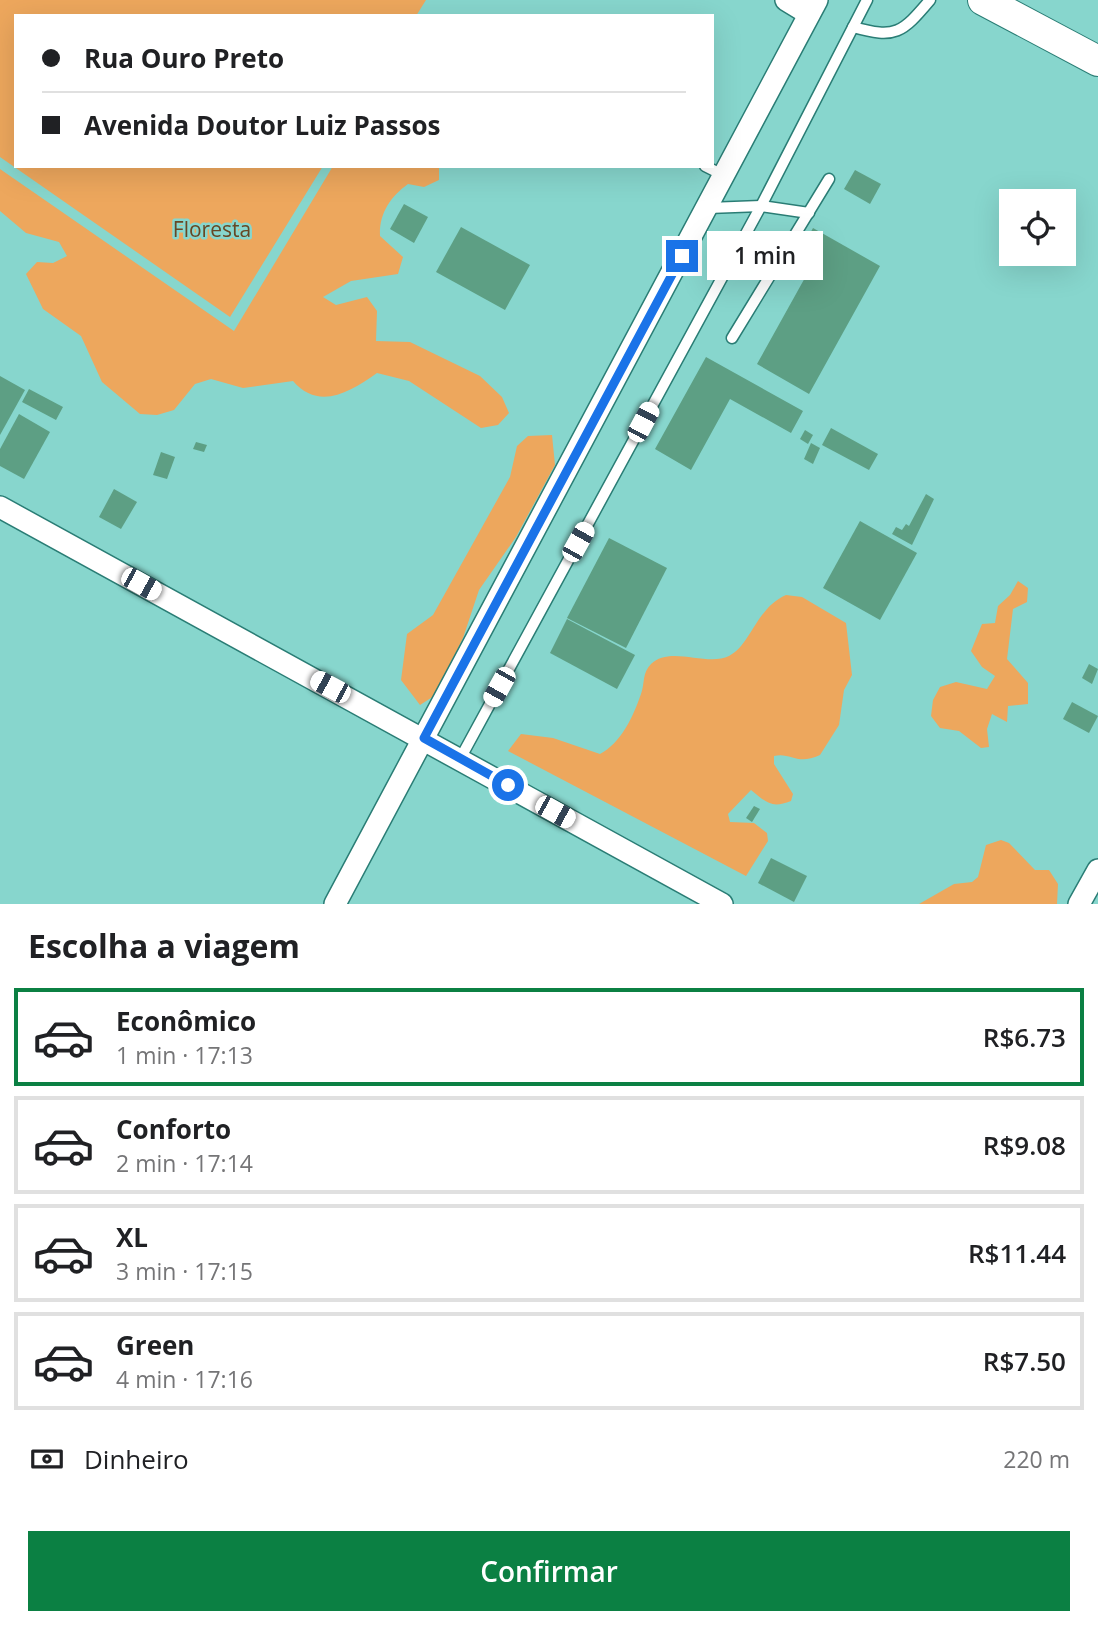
<!DOCTYPE html>
<html lang="pt">
<meta charset="utf-8">
<style>
body{margin:0;font-family:"Open Sans",sans-serif;background:#f2f2f2;color:#202124;height:100vh;display:flex;flex-direction:column;font-size:26px;white-space:nowrap}
*{box-sizing:border-box;margin:0}
p{font-size:23px;color:#757577}
.icon{flex:none;width:38px;height:38px;fill:none;stroke:currentColor;stroke-width:2;stroke-linecap:round;stroke-linejoin:round}
.map{position:relative;height:904px;overflow:hidden}
.drawer{display:flex;flex-direction:column;background:#fff;flex:1}
.drawer>*{flex:none}
.guide{position:absolute;left:14px;top:14px;width:700px;height:154px;border-radius:0px;box-shadow:0 7px 28px #0002;display:grid;align-content:center;height:154px;padding:0 28px;background:#fff}
.fabs{position:absolute;left:999px;top:189px;display:grid;gap:14px}
.fabs a{display:grid;place-items:center;width:77px;height:77px;border-radius:0px;background:#fff;box-shadow:0 7px 28px #0002;font-size:35px}
.end{position:absolute;width:32px;height:32px;margin:-16px;border:9px solid #1a73e8;background:#fff;box-shadow:0 0 0 4px #fff}
.from{border-radius:50%}
.bubble{position:absolute;height:49px;border-radius:0px;background:#fff;box-shadow:0 7px 28px #0002;font-size:23px;font-weight:600;line-height:49px;text-align:center}
.car{position:absolute;width:21px;height:42px;margin:-21px -10px;border-radius:9px;box-shadow:0 0 5px 2px #0007;background:linear-gradient(#fff 24%,#345 0 40%,#fff 0 76%,#345 0 86%,#fff 0)}
.guide b{display:flex;align-items:center;gap:24px;height:66px;font-size:26px}
.guide b+b{border-top:2px solid #e0e0e0}
.guide i{width:18px;height:18px;background:#202124}
ul{padding:0;list-style:none}
li{display:flex;align-items:center;gap:21px;height:98px;margin:0 14px 10px;padding:0 14px;border:4px solid #e0e0e0;border-radius:0px}
li div{flex:1}
li b{display:block;font-size:26px}
li em{font-style:normal;font-weight:600}
li.on{border-color:#0b8043}
li>.icon{width:63px;height:63px;stroke-width:1.5}
h2{padding:0 28px;font-size:32px;line-height:84px}
.pay{display:flex;align-items:center;gap:18px;height:77px;padding:0 28px;font-size:26px}
.pay p{margin-inline-start:auto}
.button{display:flex;gap:14px;margin-top:auto;padding:14px 28px}
.button a{flex:1;height:80px;border-radius:0px;background:#0b8043;color:#fff;font-size:28px;font-weight:600;line-height:80px;text-align:center}
.map>svg:first-child{display:block}
</style>
<div class="map">
<svg width="1098" height="904" viewBox="0 0 1098 904">
<rect width="100%" height="100%" fill="#87d6cd"/>
<g fill="#eda75d">
<polygon points="0,0 426,0 416,16 16,16 16,166 323,166 230,317 0,157"/>
<path d="M333 166H439V180L424 187 408 184C390 197 379 214 380 236L403 257 398 274 351 281 323 297 336 305 367 297 377 311 376 341 410 342 480 376 502 397 509 413 498 425 481 428 409 381 377 373C350 392 319 411 293 381L243 388 211 379 195 384 174 410 157 415 140 414 102 382 81 336 43 309 26 274 37 262 53 263 67 256 59 242 26 233 0 211V169L234 331Z"/>
<polygon points="552,435 555,465 516,537 479,590 463,638 434,696 420,705 401,680 407,634 433,615 510,477 517,446 528,436"/>
<polygon points="1018,581 1028,588 1027,602 1013,609 1007,659 1028,683 1028,704 1008,706 1007,722 992,714 987,729 989,747 981,748 959,731 940,728 931,716 933,700 940,687 956,682 987,689 995,676 982,667 971,651 982,624 995,623 998,606 1010,595"/>
<path d="M786 595 802 597 846 623 852 675 844 690 839 725 820 755C797 766 791 752 774 756V764L793 794 791 801C771 809 766 802 751 790L728 814 730 822 754 823 767 833 768 841 746 876 508 751 521 734 553 738 600 754C621 743 633 717 641 694 645 683 642 673 651 664 670 645 707 667 729 656 751 645 756 608 786 595Z"/>
<polygon points="1001,840 1009,843 1035,870 1049,870 1058,884 1057,904 919,904 954,884 972,882 978,877 986,845"/>
</g>
<g fill="#5d9f84">
<polygon points="855,170 881,184 870,204 844,189"/>
<polygon points="404,204 428,217 414,243 390,229"/>
<polygon points="461,227 530,265 505,310 436,272"/>
<polygon points="813,228 880,266 809,394 757,364 821,249 806,241"/>
<polygon points="706,357 803,411 791,433 730,399 691,470 655,449"/>
<polygon points="0,376 25,390 0,435"/>
<polygon points="29,389 63,407 56,420 22,402"/>
<polygon points="19,414 50,432 24,479 0,466 0,449"/>
<polygon points="831,428 878,454 869,470 822,445"/>
<polygon points="805,430 813,435 808,444 800,439"/>
<polygon points="196,442 207,445 204,452 193,449"/>
<polygon points="811,443 820,448 813,464 804,459"/>
<polygon points="161,452 175,457 167,479 153,475"/>
<polygon points="114,489 137,502 121,529 99,517"/>
<polygon points="926,494 934,499 912,545 892,534 896,527 902,530 906,524 909,526"/>
<polygon points="860,521 917,553 880,620 823,588"/>
<polygon points="609,538 667,568 626,648 567,618"/>
<polygon points="567,619 635,655 617,689 550,653"/>
<polygon points="1089,664 1098,669 1092,684 1082,678"/>
<polygon points="1072,702 1098,716 1089,733 1063,719"/>
<polygon points="754,806 760,809 752,822 746,818"/>
<polygon points="771,858 807,876 794,902 758,883"/>
</g>
<g fill="none" stroke-linecap="round" stroke-linejoin="round">
<g stroke="#2a7d75" stroke-width="13">
<g id="lane">
<path d="M853 27C896 39 902 33 930 0"/>
<polyline points="705,166 723,175"/>
<polyline points="708,208 761,206 809,213"/>
<polyline points="732,338 829,179"/>
<polyline points="460,759 761,206 867,0"/>
</g>
</g>
<g stroke="#2a7d75" stroke-width="24">
<g id="street">
<polyline points="786,0 809,14"/>
<polyline points="0,507 722,904"/>
<polyline points="335,904 817,0"/>
<polyline points="1079,904 1098,870"/>
</g>
</g>
<g stroke="#2a7d75" stroke-width="32">
<polyline id="secondary" points="983,0 1098,61"/>
</g>
<use href="#lane" stroke="#fff" stroke-width="10"/>
<use href="#street" stroke="#fff" stroke-width="21"/>
<use href="#secondary" stroke="#fff" stroke-width="30"/>
</g>
<g fill="none" stroke-linecap="round" stroke-linejoin="round">
<polyline stroke="#1a73e8" stroke-width="9" points="508,785 424,738 682,256"/>
</g>
<g text-anchor="middle" dominant-baseline="central" stroke-width="5" stroke-linejoin="round" paint-order="stroke">
<g font-size="21" fill="#674724" stroke="#87d6cd">
<text x="212" y="229">Floresta</text>
</g>
</g>
</svg>
<div class="fabs">
<a><svg class="icon" aria-label="locate" viewBox="0 0 24 24"><circle cx="12" cy="12" r="6"/><path d="M12 2v4M12 18v4M2 12h4M18 12h4"/></svg></a>
</div>
<i class="end from" style="left:508px;top:785px"></i>
<i class="end" style="left:682px;top:256px"></i>
<div class="bubble" style="left:707px;top:231px;width:116px">1 min</div>
<i class="car" style="left:643px;top:422px;rotate:28deg"></i>
<i class="car" style="left:578px;top:542px;rotate:29deg"></i>
<i class="car" style="left:141px;top:584px;rotate:119deg"></i>
<i class="car" style="left:330px;top:687px;rotate:298deg"></i>
<i class="car" style="left:499px;top:687px;rotate:209deg"></i>
<i class="car" style="left:555px;top:812px;rotate:119deg"></i>
<div class="guide">
<b><i class="from"></i>Rua Ouro Preto</b>
<b><i></i>Avenida Doutor Luiz Passos</b>
</div>
</div>
<section class="drawer">
<h2>Escolha a viagem</h2>
<ul>
<li class="on"><svg class="icon" aria-label="car" viewBox="0 0 24 24"><path d="M5 17H2v-5l4-1 3-4h7l3 4 3 1v5h-3M9 17h6M6 11h13"/><circle cx="7" cy="17" r="2"/><circle cx="17" cy="17" r="2"/></svg><div><b>Econômico</b><p>1 min · 17:13</p></div><em>R$6.73</em></li>
<li><svg class="icon" aria-label="car" viewBox="0 0 24 24"><path d="M5 17H2v-5l4-1 3-4h7l3 4 3 1v5h-3M9 17h6M6 11h13"/><circle cx="7" cy="17" r="2"/><circle cx="17" cy="17" r="2"/></svg><div><b>Conforto</b><p>2 min · 17:14</p></div><em>R$9.08</em></li>
<li><svg class="icon" aria-label="car" viewBox="0 0 24 24"><path d="M5 17H2v-5l4-1 3-4h7l3 4 3 1v5h-3M9 17h6M6 11h13"/><circle cx="7" cy="17" r="2"/><circle cx="17" cy="17" r="2"/></svg><div><b>XL</b><p>3 min · 17:15</p></div><em>R$11.44</em></li>
<li><svg class="icon" aria-label="car" viewBox="0 0 24 24"><path d="M5 17H2v-5l4-1 3-4h7l3 4 3 1v5h-3M9 17h6M6 11h13"/><circle cx="7" cy="17" r="2"/><circle cx="17" cy="17" r="2"/></svg><div><b>Green</b><p>4 min · 17:16</p></div><em>R$7.50</em></li>
</ul>
<div class="pay"><svg class="icon" aria-label="cash" viewBox="0 0 24 24"><path d="M3 7h18v10H3z"/><circle cx="12" cy="12" r="2"/></svg>Dinheiro<p>220 m</p></div>
<div class="button"><a>Confirmar</a></div>
</section>
